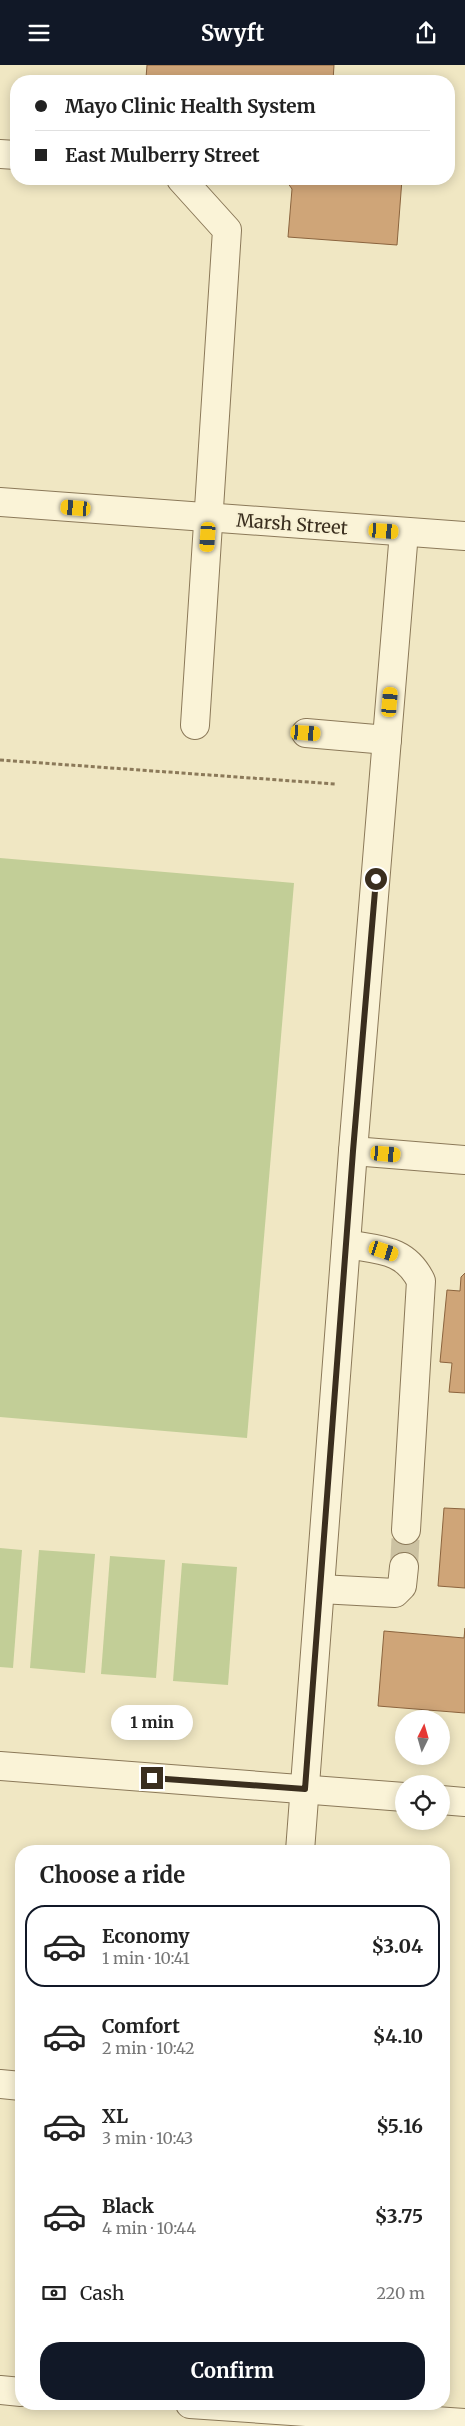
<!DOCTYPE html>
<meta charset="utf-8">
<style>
body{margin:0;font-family:Merriweather,serif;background:#f6f6f6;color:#222;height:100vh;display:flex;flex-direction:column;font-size:19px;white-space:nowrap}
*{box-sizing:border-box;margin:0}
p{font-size:16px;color:#767676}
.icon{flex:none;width:28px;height:28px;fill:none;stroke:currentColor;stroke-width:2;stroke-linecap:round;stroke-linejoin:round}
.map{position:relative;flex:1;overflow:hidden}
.side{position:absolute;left:15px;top:1780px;width:435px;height:565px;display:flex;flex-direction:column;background:#fff;border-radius:20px;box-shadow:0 2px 12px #0003}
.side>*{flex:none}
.banner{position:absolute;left:10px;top:10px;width:445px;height:110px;border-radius:20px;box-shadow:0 2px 12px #0003;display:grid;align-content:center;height:110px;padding:0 25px;background:#fff}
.needle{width:32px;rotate:5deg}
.controls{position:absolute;left:395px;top:1645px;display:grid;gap:10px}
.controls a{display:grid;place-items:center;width:55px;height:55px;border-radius:50%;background:#fff;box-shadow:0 2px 12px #0003;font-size:25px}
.end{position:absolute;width:22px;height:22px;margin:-11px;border:6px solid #3a2e1e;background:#fff;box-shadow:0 0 0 2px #fff}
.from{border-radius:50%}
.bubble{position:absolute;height:35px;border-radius:18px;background:#fff;box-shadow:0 2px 12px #0003;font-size:16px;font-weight:700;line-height:35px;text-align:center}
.car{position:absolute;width:15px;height:30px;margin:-15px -8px;border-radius:6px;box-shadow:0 0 4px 1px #0007;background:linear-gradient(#f5c518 24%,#345 0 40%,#f5c518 0 76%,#345 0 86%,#f5c518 0)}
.banner b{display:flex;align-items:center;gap:18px;height:48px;font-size:19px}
.banner b+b{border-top:1px solid #e0e0e0}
.banner i{width:12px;height:12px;background:#222}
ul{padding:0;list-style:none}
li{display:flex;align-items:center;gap:15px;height:82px;margin:0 10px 8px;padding:0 15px;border:2px solid transparent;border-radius:20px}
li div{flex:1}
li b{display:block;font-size:19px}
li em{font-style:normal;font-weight:700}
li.on{border-color:#111827}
li>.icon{width:45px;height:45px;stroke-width:1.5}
h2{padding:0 25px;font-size:22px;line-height:60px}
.pay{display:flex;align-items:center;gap:12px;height:55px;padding:0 25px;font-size:19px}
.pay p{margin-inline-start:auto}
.button{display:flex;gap:10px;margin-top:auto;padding:10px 25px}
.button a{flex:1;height:58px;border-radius:20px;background:#111827;color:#fff;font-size:20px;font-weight:700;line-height:58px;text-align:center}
header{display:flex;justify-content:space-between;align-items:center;height:65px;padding:0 25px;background:#111827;color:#fff;font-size:22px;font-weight:700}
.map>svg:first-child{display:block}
</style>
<header><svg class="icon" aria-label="menu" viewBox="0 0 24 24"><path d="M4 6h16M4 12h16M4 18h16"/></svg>Swyft<svg class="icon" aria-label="share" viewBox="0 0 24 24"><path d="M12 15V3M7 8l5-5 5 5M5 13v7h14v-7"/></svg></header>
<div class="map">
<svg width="465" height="2361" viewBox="0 0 465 2361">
<rect width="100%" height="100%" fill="#f0e7c3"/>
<g fill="#c2ce97">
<polygon points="0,793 294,818 247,1373 0,1352"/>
<polygon points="0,1483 22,1485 13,1603 0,1602"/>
<polygon points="39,1485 95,1489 85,1608 30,1603"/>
<polygon points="110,1491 165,1495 156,1613 101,1609"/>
<polygon points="182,1498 237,1502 228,1620 173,1616"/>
</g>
<g fill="#cfa578" stroke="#8b643e">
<polygon points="147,0 334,0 333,16 185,16 146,13"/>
<polygon points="285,114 402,114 397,180 288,172 292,124"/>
<polygon points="465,1208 465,1328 449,1327 452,1298 440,1297 447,1225 460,1226 461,1212"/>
<polygon points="444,1443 465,1444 465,1523 438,1521"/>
<polygon points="465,1563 465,1648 378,1641 384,1566 464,1573"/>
</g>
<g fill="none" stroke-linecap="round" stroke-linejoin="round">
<polyline stroke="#ccc2a2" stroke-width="28" stroke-dasharray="28 14" stroke-linecap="butt" points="404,1502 406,1465"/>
<g stroke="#8b7959" stroke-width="30">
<g id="minor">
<polyline points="0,89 16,90"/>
<polyline points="181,114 227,165 195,660"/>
<polyline points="0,437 465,471"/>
<polyline points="306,668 387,675"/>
<polyline points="353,1086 465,1095"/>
<path d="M346 1179C378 1185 405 1183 421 1216L406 1465"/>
<polyline points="320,1524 395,1528 402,1521 404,1502"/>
<polyline points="0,1701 404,1732"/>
<polyline points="441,1735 465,1737"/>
<polyline points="300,1786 353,1086 404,467"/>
<polyline points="0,2019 21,2021"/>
<polyline points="0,2325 21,2327"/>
<polyline points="190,2339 465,2358"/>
</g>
</g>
<polyline stroke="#8b7959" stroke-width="3" stroke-dasharray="4 2.5" stroke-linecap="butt" points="0,695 335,719"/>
<use href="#minor" stroke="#faf3d7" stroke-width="28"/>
</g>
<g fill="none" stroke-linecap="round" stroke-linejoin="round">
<polyline stroke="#3a2e1e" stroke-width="6" points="152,1713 305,1724 353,1086 376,814"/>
</g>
<g text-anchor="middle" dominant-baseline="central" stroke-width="4" stroke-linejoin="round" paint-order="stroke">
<g font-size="18" fill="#3a2e1e" stroke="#f7f0d3">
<text transform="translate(292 459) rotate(4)">Marsh Street</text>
</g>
</g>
</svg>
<div class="controls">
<a><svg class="needle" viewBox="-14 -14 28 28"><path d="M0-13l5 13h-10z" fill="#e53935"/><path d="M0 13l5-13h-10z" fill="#767676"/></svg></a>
<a><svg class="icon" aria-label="locate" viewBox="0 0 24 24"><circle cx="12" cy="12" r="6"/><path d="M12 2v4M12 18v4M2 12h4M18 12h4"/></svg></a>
</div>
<i class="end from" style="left:376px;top:814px"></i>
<i class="end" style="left:152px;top:1713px"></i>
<div class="bubble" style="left:111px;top:1640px;width:82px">1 min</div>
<i class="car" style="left:76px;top:443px;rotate:275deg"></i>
<i class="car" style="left:384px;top:466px;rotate:94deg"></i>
<i class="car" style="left:208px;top:472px;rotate:184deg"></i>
<i class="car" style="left:390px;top:637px;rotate:5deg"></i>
<i class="car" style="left:306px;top:668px;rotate:94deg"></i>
<i class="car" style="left:386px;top:1089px;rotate:95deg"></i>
<i class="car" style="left:384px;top:1186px;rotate:108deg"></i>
<div class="banner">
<b><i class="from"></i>Mayo Clinic Health System</b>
<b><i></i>East Mulberry Street</b>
</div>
<section class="side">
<h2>Choose a ride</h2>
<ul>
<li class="on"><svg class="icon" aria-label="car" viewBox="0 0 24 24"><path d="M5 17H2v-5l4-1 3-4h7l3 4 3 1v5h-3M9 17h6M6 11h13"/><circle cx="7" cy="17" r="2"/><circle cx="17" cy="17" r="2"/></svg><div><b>Economy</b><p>1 min · 10:41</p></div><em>$3.04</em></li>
<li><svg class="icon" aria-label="car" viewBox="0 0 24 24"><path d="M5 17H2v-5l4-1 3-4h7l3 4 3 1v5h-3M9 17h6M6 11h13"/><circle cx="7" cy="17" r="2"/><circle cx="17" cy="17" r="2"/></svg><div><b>Comfort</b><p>2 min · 10:42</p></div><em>$4.10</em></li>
<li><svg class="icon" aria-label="car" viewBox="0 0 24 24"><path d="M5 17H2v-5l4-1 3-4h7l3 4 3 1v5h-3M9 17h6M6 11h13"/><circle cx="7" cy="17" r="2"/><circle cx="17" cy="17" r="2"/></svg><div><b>XL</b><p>3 min · 10:43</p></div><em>$5.16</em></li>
<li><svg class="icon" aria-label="car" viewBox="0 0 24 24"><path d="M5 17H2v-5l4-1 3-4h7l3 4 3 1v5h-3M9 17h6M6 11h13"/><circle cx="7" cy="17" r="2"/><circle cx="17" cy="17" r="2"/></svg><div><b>Black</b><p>4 min · 10:44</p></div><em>$3.75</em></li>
</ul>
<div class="pay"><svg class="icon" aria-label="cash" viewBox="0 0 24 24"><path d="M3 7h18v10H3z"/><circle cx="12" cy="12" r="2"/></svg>Cash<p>220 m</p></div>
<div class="button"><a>Confirm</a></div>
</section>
</div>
